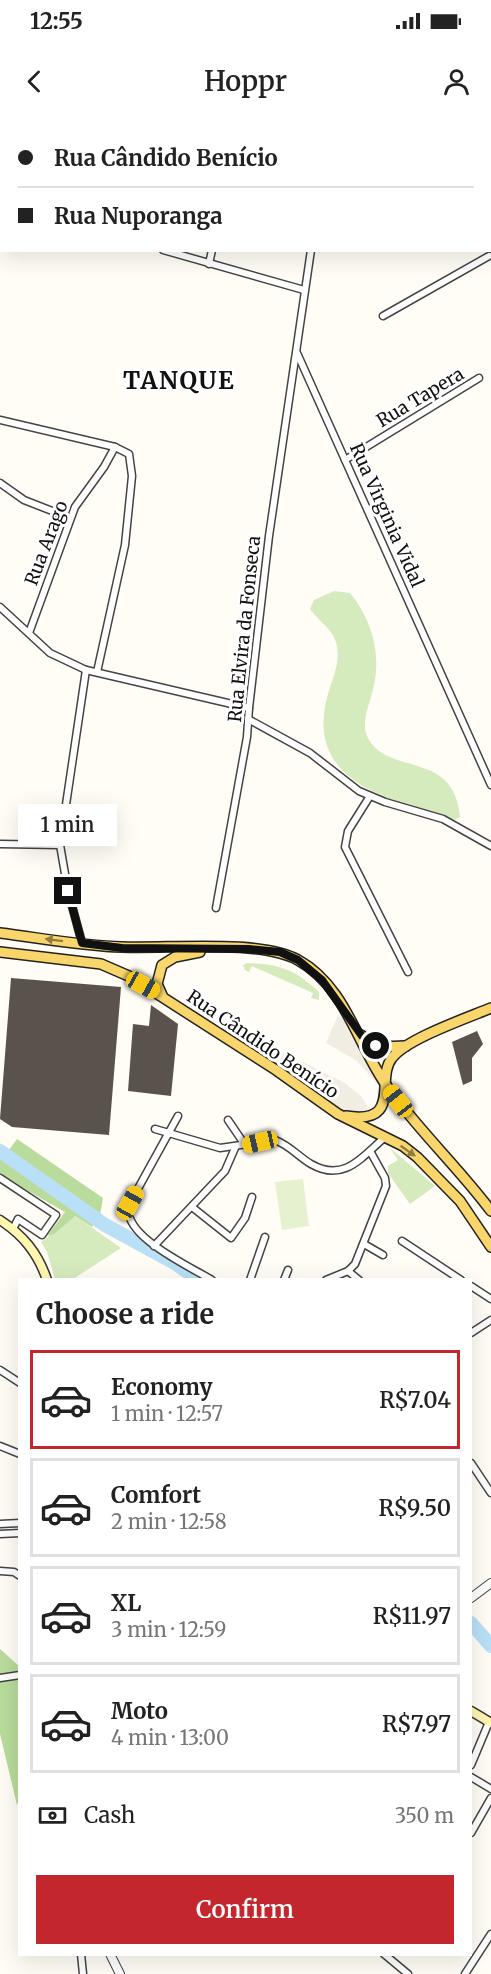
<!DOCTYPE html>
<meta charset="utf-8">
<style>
body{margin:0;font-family:Merriweather,serif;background:#f6f6f6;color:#222;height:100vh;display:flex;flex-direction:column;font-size:22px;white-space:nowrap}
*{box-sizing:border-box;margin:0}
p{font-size:20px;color:#767676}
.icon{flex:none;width:33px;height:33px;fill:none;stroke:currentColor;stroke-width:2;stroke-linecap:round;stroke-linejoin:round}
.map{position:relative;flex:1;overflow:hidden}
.sheet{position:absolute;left:18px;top:1158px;width:454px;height:678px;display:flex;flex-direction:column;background:#fff;border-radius:0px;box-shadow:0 6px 24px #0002}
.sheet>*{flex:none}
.guide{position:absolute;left:0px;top:0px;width:492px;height:132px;box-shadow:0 6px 24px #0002;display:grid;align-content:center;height:132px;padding:0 18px;background:#fff}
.end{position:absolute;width:27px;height:27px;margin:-14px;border:8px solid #111;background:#fff;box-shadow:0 0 0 3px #fff}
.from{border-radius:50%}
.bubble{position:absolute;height:42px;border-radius:0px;background:#fff;box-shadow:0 6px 24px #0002;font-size:20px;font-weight:600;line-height:42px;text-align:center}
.car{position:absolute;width:18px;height:36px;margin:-18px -9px;border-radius:8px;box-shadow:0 0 4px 2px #0007;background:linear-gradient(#f5c518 24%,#345 0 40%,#f5c518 0 76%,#345 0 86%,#f5c518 0)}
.guide b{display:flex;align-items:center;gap:21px;height:57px;font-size:22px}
.guide b+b{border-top:2px solid #e0e0e0}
.guide i{width:15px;height:15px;background:#222}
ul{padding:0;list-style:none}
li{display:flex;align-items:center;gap:18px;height:99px;margin:0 12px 9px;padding:0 6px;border:3px solid #e0e0e0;border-radius:0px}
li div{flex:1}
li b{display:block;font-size:22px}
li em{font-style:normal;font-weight:600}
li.on{border-color:#c4262e}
li>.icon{width:54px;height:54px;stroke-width:1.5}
h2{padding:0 18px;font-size:27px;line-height:72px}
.pay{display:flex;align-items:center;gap:15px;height:66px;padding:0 18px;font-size:22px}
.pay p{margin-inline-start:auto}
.button{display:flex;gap:12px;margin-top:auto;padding:12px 18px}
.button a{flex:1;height:69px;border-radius:0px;background:#c4262e;color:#fff;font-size:24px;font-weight:600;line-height:69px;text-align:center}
.status{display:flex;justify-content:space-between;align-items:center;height:42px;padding:0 30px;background:#fff;direction:ltr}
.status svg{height:16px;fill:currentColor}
header{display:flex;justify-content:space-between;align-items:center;height:78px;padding:0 18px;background:#fff;font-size:27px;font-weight:600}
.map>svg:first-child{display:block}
</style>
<div class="status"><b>12:55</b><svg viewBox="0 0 49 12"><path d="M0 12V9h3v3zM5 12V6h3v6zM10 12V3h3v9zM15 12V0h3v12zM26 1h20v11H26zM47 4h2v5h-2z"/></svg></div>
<header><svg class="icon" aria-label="back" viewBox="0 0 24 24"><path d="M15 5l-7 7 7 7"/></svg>Hoppr<svg class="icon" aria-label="person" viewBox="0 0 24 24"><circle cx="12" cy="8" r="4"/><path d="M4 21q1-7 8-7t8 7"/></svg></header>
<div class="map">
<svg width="491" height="1854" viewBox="0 0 491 1854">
<rect width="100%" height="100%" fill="#fffdf5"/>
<g fill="#d5ebbd">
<path d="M334 471 350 473C372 500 382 535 373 569 370 584 360 603 368 618 389 657 454 629 460 697L455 700C393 680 302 664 328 574 334 554 343 537 334 517 329 507 316 498 310 489L314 480Z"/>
<path d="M247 843C279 844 296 850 319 872V880L311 878 313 873 252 846 249 852 245 850 243 845Z"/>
<polygon points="390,1028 435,1066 410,1084 388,1053 388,1046 398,1040"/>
<polygon points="75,1096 121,1128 73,1159 55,1159 47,1132 41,1122"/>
</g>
<g fill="#b9dc9c">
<polygon points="17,1019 103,1078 100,1095 92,1107 75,1096 54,1114 47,1116 65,1092 0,1055 0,1024 9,1030"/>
<polygon points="0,1529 19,1546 20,1678 17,1685 0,1614"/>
</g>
<polygon fill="#e6f2cf" points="303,1059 309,1106 282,1110 275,1062"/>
<g fill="#f1ede2">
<polygon points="338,895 343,898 379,958 380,967 357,941 326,923"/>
<polygon points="245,913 345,963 362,977 369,990 364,993 341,992 249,923"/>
</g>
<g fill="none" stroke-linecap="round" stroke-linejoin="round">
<g stroke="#b9e0f7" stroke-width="14">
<polyline points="0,1031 105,1105 173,1142 199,1160"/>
<polyline points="471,1503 491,1526"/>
</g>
</g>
<g fill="#5a524d">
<polygon points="11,858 121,867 109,1015 12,1007 0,999"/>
<polygon points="151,885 178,904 171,976 128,971 133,904 149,906"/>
<polygon points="477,911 483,924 472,938 472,961 463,965 452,922"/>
</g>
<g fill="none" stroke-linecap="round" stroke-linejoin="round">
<g stroke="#444" stroke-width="9">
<g id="minor">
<polyline points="261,0 266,2"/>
<polyline points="372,0 373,2"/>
<polyline points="336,2 337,0"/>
<polyline points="490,61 491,61"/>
<polyline points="0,73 2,74"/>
<polyline points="163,130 304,170"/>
<polyline points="209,144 212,130"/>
<polyline points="383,196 489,136"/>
<polyline points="297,233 491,665"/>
<polyline points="0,300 115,327 129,334 132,356 125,425 97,552"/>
<polyline points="345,340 479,258"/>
<polyline points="0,363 24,380 70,398"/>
<polyline points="0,487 50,533 86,550 249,588"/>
<polyline points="29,513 75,387 104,347 115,327"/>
<polyline points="248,599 310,633 359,671 385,682 443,699 491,726"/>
<polyline points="370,676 348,711 345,727 408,852"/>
<polyline points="0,724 60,725"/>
<polyline points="216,788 247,617 249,588 269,416 311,130"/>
<polyline points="82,823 68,771 60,725 86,550"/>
<path d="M178 996 130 1083C117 1114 191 1147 212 1160"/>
<polyline points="228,1000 245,1025"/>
<path d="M155 1009 220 1028 275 1020C289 1025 299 1037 311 1044 344 1063 362 1037 385 1017"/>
<polyline points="0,1058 56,1095 42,1115 18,1099 13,1109"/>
<polyline points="192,1087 231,1118 245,1098 252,1077"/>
<polyline points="402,1121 461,1160"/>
<polyline points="364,1124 383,1135"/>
<polyline points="154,1126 225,1051 235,1028"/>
<polyline points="348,1151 359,1160"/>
<polyline points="250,1160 265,1117"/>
<polyline points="284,1160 288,1150"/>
<polyline points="326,1160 348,1151 355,1144 386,1066 385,1058 370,1031"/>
<polyline points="471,1166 491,1179"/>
<polyline points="471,1213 491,1200"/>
<polyline points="0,1250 20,1263"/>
<polyline points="0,1326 20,1334"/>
<polyline points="471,1343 491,1373"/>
<polyline points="0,1404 20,1403"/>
<polyline points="0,1414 20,1413"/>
<polyline points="0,1451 14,1452 20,1456"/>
<polyline points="0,1558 20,1555"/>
<polyline points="471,1645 489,1602"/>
<polyline points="471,1657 491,1669"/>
<polyline points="471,1713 491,1678"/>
<polyline points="81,1834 83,1854"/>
<polyline points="384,1834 408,1854"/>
<polyline points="465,1854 491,1814"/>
</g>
</g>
<g stroke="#444" stroke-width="10">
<g id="tertiary">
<polyline points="471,1478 491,1463"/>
<polyline points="110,1834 120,1854"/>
</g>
</g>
<g stroke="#333" stroke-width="11">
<g id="secondary">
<path d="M0 1100C23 1115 38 1133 47 1160"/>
<polyline points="471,1591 491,1603"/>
</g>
</g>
<g stroke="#222" stroke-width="12">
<g id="primary">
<path d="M0 813C40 818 82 826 122 827 168 829 260 819 298 840 347 867 358 928 389 969 420 1012 459 1048 491 1091"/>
<polyline points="0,832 101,844 131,857 276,950 338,994 403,1026 417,1037 460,1081 491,1127"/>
<polyline points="162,875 157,864 162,845 175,837 200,832"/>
<path d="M361 915C375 928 388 927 406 926"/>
<path d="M346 996C403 1005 375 959 392 938 406 919 467 898 491 888"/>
</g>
</g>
<use href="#minor" stroke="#fff" stroke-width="6"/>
<use href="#tertiary" stroke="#fff" stroke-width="8"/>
<use href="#secondary" stroke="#fff6b0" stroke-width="8"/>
<use href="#primary" stroke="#f9d66b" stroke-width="9"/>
</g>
<defs><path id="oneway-solid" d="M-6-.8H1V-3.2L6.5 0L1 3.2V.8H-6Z" transform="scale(1.5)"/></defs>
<g fill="#917d42">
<use href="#oneway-solid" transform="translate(54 820) rotate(-173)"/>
<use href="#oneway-solid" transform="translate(408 1031) rotate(35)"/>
</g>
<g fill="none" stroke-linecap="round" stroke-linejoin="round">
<polyline stroke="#111" stroke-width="8" points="68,771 82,823 122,828 249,829 280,832 298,840 322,860 362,916 376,926"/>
</g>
<g text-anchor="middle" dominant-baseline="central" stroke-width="6" stroke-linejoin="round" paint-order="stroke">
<g font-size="18" fill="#111" stroke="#fff">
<text transform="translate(420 277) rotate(-31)">Rua Tapera</text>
<text transform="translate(387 395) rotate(66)">Rua Virginia Vidal</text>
<text transform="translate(46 423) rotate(-69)">Rua Arago</text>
<text transform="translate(244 509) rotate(-84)">Rua Elvira da Fonseca</text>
<text transform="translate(263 924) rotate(34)">Rua Cândido Benício</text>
</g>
<g font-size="24" font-weight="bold" letter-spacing="1.5" fill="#111" stroke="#fff">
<text x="179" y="260">TANQUE</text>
</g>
</g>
</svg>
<i class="end from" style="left:376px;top:926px"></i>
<i class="end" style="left:68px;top:771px"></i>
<div class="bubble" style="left:18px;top:684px;width:99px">1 min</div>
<i class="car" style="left:143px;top:865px;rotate:119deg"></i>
<i class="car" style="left:398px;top:981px;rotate:322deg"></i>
<i class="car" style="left:260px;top:1022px;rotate:257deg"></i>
<i class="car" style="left:130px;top:1083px;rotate:29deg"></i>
<div class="guide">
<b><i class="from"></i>Rua Cândido Benício</b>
<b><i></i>Rua Nuporanga</b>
</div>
<section class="sheet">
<h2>Choose a ride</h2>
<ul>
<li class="on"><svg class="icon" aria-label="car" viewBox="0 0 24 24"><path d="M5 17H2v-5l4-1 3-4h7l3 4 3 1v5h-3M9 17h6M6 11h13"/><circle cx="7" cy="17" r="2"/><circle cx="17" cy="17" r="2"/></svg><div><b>Economy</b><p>1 min · 12:57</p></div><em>R$7.04</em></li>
<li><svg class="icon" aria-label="car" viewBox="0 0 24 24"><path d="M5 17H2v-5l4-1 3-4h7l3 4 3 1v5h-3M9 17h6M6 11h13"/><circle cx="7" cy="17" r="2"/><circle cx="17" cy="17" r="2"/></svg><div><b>Comfort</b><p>2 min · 12:58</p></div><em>R$9.50</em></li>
<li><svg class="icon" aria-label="car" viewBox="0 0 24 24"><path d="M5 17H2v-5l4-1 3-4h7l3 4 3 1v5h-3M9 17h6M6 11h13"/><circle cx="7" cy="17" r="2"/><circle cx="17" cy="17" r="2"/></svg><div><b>XL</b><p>3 min · 12:59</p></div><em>R$11.97</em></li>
<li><svg class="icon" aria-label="car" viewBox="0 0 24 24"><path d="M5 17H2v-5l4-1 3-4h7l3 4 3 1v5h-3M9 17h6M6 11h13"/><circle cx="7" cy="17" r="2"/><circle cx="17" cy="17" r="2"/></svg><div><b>Moto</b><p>4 min · 13:00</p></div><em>R$7.97</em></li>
</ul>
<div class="pay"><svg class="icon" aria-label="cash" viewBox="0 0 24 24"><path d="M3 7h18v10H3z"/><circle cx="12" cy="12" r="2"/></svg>Cash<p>350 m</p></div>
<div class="button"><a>Confirm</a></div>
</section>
</div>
